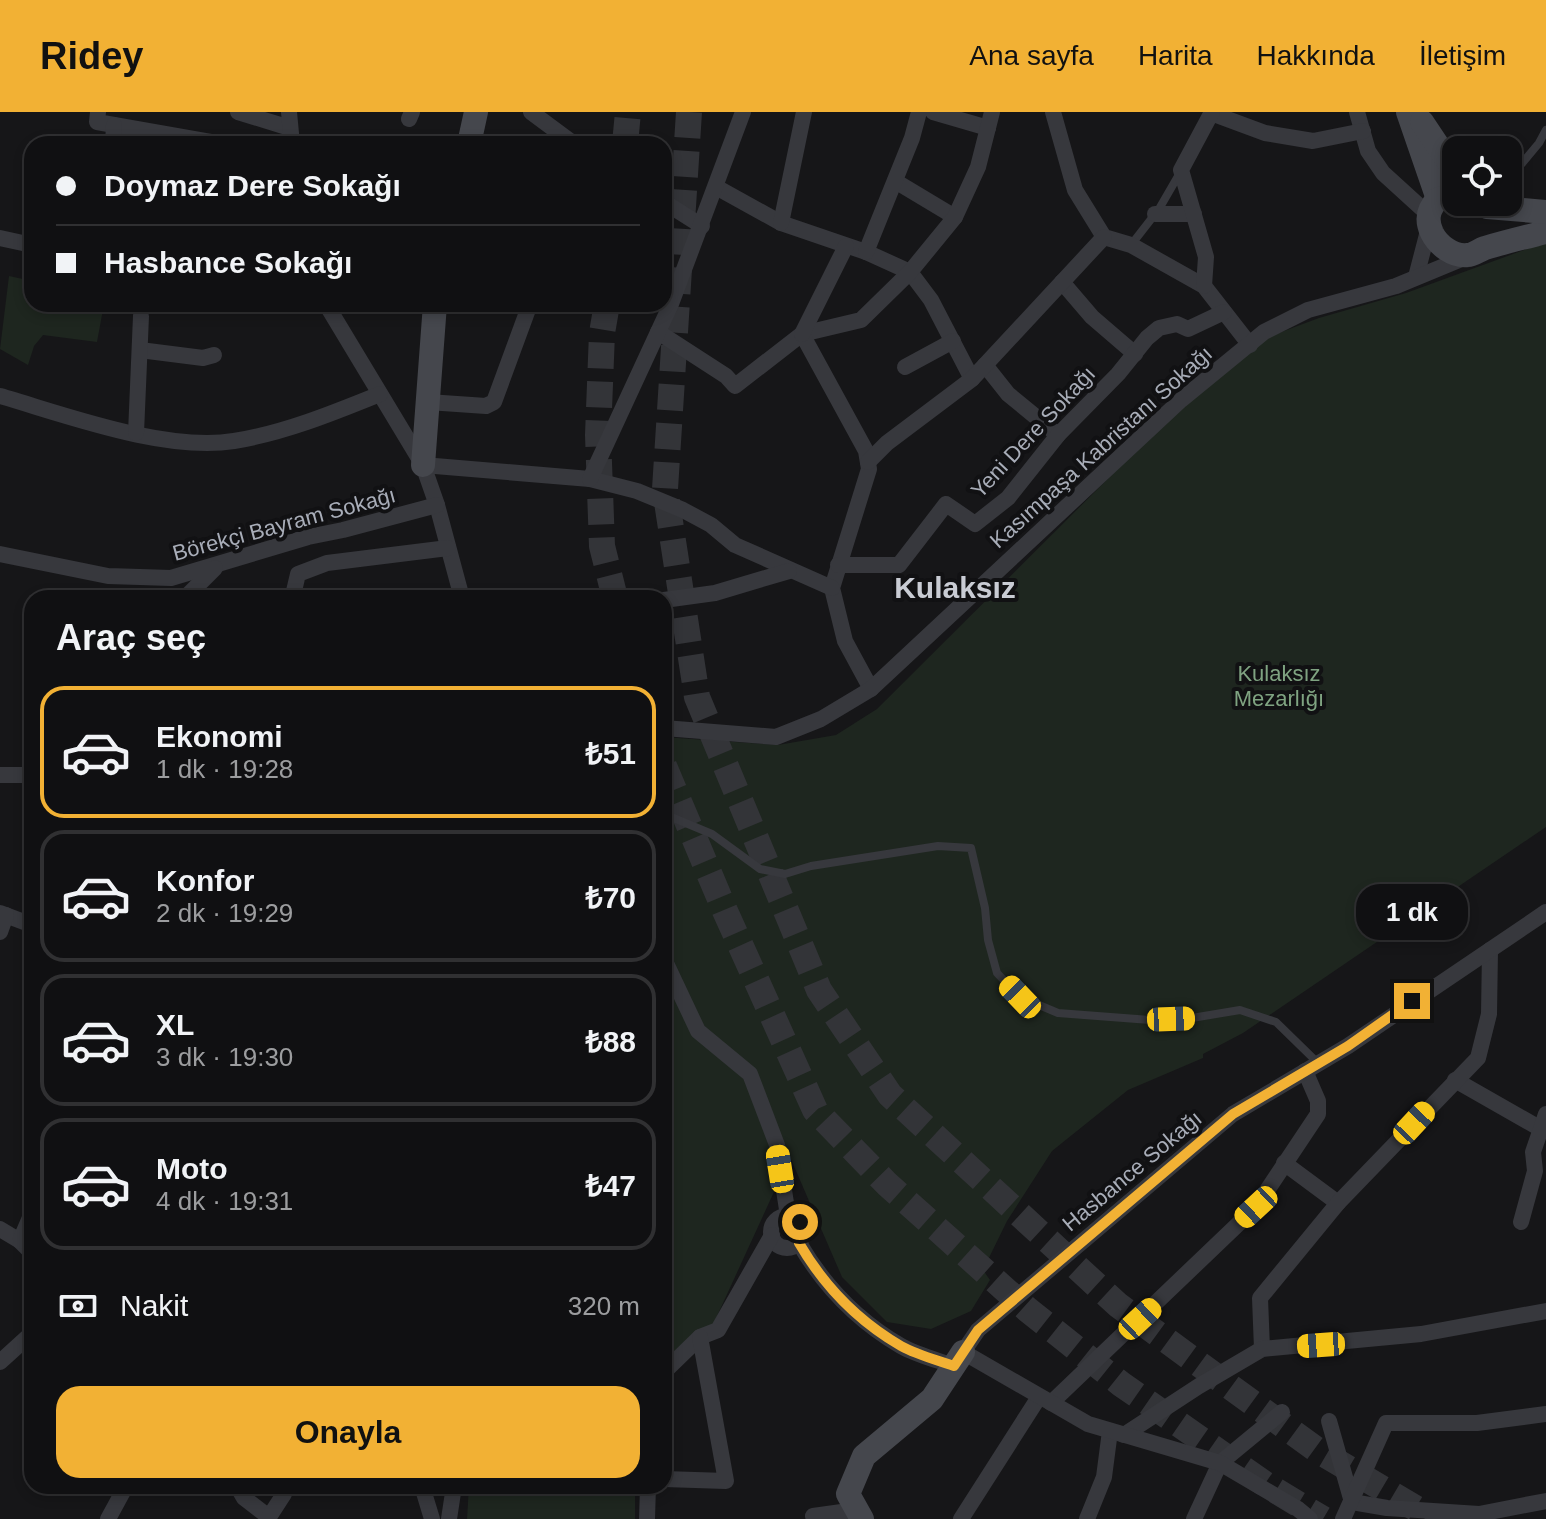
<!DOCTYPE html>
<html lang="tr">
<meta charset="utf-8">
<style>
body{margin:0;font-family:Arial,sans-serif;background:#1e1e20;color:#f1f3f6;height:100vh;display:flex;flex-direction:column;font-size:30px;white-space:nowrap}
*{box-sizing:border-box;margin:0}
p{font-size:26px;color:#9c9d9f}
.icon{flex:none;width:44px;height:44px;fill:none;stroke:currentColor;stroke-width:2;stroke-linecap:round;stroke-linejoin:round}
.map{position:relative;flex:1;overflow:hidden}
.details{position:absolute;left:24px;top:478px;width:648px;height:904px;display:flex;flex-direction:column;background:#101012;border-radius:24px;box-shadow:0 4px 12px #0003,0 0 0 2px #303032}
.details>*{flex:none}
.hud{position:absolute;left:24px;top:24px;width:648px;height:176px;border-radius:24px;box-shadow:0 4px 12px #0003,0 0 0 2px #303032;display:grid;align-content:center;height:176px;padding:0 32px;background:#101012}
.controls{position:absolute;left:1442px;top:24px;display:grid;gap:16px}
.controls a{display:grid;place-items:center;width:80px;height:80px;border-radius:16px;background:#101012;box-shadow:0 4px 12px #0003,0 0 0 2px #303032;font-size:40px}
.end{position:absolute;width:36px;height:36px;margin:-18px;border:10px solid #f2b134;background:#111;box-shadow:0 0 0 4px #111}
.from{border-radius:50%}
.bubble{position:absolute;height:56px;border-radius:24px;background:#101012;box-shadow:0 4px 12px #0003,0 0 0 2px #303032;font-size:26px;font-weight:700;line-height:56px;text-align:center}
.car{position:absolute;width:24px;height:48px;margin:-24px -12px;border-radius:10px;box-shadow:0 0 6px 2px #0007;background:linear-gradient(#f5c518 24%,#345 0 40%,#f5c518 0 76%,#345 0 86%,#f5c518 0)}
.hud b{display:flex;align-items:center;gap:28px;height:76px;font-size:30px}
.hud b+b{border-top:2px solid #303032}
.hud i{width:20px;height:20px;background:#f1f3f6}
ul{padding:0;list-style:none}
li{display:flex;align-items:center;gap:24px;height:132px;margin:0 16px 12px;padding:0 16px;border:4px solid #303032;border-radius:24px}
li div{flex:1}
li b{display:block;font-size:30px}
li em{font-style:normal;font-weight:700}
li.current{border-color:#f2b134}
li>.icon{width:72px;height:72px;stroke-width:1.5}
h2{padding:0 32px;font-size:36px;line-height:96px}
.pay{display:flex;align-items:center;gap:20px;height:88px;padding:0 32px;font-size:30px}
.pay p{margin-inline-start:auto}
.primary-button{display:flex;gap:16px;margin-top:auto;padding:16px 32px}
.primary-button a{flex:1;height:92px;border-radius:24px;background:#f2b134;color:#111;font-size:32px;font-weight:700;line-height:92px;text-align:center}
header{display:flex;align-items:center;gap:48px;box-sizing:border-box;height:112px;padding:0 40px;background:#f2b134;color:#111}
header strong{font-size:38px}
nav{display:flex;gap:44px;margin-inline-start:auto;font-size:28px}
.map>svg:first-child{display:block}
</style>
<header>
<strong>Ridey</strong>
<nav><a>Ana sayfa</a><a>Harita</a><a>Hakkında</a><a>İletişim</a></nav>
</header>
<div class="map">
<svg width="1546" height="1407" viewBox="0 0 1546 1407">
<rect width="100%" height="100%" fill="#161618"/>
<g fill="#1e261f">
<polygon points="1546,130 1546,715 1243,921 1203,942 1203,946 1128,978 1052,1039 1007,1109 983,1158 990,1168 971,1199 931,1217 887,1210 842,1165 790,1045 712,1215 664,1247 664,625 778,633 836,623 877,597 1184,291 1265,226 1319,206 1406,181"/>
<polygon points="9,164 32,169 32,192 104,192 97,230 43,223 34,234 28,253 0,237"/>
<polygon points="469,1374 635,1374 635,1407 467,1407"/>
</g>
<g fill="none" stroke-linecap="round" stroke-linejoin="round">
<g stroke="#333438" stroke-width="26" stroke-dasharray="26 13" stroke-linecap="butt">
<polyline points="689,0 665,377 697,585 819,878 890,983 1118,1193 1317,1338 1434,1407"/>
<polyline points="625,32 628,0"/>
<polyline points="607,192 602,221 598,323 602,434 615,486"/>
<polyline points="664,654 725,799 815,998 887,1072 1028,1198 1121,1272 1268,1374 1323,1407"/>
</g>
<g stroke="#37383d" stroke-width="8">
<polyline points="1508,68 1539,31 1546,18"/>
<polyline points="1131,133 1159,97 1181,59"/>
<polyline points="664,702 712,722 760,757 785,762 811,754 938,734 971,736 985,796 988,828 997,861 1020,885 1058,901 1150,908 1192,906 1240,898 1276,910 1318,951"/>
</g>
<g stroke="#37383d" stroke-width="16">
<polyline points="98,0 97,10 222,32"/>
<polyline points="238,0 290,16"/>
<polyline points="289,0 292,32"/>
<polyline points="531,0 574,32"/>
<polyline points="933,0 988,16"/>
<polyline points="1053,0 1075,78 1104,125 1131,133 1204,174 1250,233"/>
<polyline points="1357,0 1368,39 1383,61 1428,102"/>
<polyline points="1211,1 1265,21 1313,29 1363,19"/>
<polyline points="409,7 412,0"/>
<polyline points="113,32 114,13"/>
<polyline points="895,69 955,105"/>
<polyline points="716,75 781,111 866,140 910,160 931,188 972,267"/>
<polyline points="664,90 702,114"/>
<polyline points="1155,102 1194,102"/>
<polyline points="781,111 804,0"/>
<polyline points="0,126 32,133"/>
<polyline points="866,140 912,26 919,0"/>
<polyline points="1416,165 1429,115"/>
<polyline points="1062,170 1092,205 1135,242"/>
<polyline points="1204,174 1206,145 1181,58 1212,0"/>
<polyline points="326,192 423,353 437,393 462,486"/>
<polyline points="658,220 726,264 735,274 802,222 861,208 910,160 955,105 978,55 992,0"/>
<polyline points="802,222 866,339 869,357 832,476 845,529 871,577"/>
<polyline points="802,222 846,134"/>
<polyline points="140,238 203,246 214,243"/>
<polyline points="985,253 1008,282 1058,323"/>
<polyline points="905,255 953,229"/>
<path d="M0 284C66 303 165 340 234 329 284 321 333 301 380 282"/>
<polyline points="428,290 486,294 494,290 530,192"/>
<polyline points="136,321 141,204"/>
<polyline points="868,350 887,331 972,267 1104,125"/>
<polyline points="423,353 590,367 637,379 683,398 711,413 735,433 832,476"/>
<polyline points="590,367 671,192 743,0"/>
<polyline points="0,442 108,464 171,466 308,425 343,418 437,393"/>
<polyline points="838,453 899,453 946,392 975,412 1008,386 1058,323 1118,262 1147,226 1159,216 1177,212 1188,217 1224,200"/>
<polyline points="185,486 215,456"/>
<polyline points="298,486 294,479 298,462 327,451 448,436"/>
<polyline points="664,488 715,481 789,459"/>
<polyline points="664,616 776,625 821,607 871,577 1181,288 1264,220 1308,198 1396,174 1466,145"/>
<polyline points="0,663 32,663"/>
<polyline points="0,801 32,813"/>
<polyline points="0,820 6,803"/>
<polyline points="664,847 698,919 750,962 777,1033 788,1104"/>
<polyline points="1455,968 1541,1017"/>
<polyline points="1284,1051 1338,1091"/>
<circle cx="787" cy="1120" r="16"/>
<polyline points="1521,1110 1535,1059 1533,1040 1546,1002"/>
<polyline points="0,1117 20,1129 32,1141"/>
<polyline points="20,1129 32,1101"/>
<path d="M799 1131C824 1174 858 1209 901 1234 917 1243 937 1248 954 1254"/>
<polyline points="1262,1237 1260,1186 1338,1091 1478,946 1489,902 1490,838"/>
<polyline points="0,1250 32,1221"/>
<polyline points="664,1260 700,1225 718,1218 772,1123"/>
<polyline points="1051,1291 1256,1095 1318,1002 1318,989 1305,959"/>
<polyline points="1329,1309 1352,1390"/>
<polyline points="1124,1323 1199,1274 1262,1237 1421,1222 1546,1199"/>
<polyline points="664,1367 726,1369 700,1225"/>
<polyline points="237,1374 244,1386 269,1405 268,1407"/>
<polyline points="422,1374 432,1407"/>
<polyline points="1352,1390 1387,1396 1479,1402 1546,1389"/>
<polyline points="813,1404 856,1398"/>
<polyline points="269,1405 284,1382"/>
<polyline points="108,1407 126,1374"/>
<polyline points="449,1407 454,1374"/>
<polyline points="647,1407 648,1374"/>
<polyline points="961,1407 1039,1285"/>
<polyline points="1087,1407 1104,1365 1110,1319"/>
<polyline points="1194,1407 1220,1351 1282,1300"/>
<polyline points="1310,1407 1298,1397 1220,1351 1088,1312 963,1240 978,1218 1233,1002 1348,934 1546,800"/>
<polyline points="1343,1407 1386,1311 1477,1311 1546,1302"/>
</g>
<g stroke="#45474d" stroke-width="24">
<polyline points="1408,0 1438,87"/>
<polyline points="1422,10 1456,61"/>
<polyline points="469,32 476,0"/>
<path d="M1456 82 1438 87C1428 97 1426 108 1432 121 1438 133 1453 145 1468 143 1473 143 1479 138 1485 136 1505 130 1526 125 1546 120"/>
<polyline points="1478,90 1487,95 1546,100"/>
<polyline points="423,353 435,192"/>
<polyline points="862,1407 848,1382 864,1344 932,1287 963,1240"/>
</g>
</g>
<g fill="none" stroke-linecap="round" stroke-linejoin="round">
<path stroke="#f2b134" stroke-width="10" d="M800 1110 804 1121 799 1131C824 1174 858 1209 901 1234 917 1243 937 1248 954 1254L978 1218 1233 1002 1348 934 1412 889"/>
</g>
<g text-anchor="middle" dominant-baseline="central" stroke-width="8" stroke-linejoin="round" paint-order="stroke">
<g font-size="22" fill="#a8adb8" stroke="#111113">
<text transform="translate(1033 320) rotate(-47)">Yeni Dere Sokağı</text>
<text transform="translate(1101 335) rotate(-42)">Kasımpaşa Kabristanı Sokağı</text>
<text transform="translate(284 412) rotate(-15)">Börekçi Bayram Sokağı</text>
<text transform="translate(1132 1059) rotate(-40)">Hasbance Sokağı</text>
</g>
<g font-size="22" fill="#7fa381" stroke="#111113">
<text x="1279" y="561">Kulaksız<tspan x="1279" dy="25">Mezarlığı</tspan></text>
</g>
<g font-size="30" font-weight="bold" fill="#c9ccd4" stroke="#111113">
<text x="955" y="475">Kulaksız</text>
</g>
</g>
</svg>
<div class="controls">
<a><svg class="icon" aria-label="locate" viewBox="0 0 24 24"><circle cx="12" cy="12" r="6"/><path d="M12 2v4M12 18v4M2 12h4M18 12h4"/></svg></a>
</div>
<i class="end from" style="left:800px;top:1110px"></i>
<i class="end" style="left:1412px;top:889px"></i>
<div class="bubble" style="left:1356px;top:772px;width:112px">1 dk</div>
<i class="car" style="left:1020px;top:885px;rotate:316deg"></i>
<i class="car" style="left:1171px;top:907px;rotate:88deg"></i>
<i class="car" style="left:1414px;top:1011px;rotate:43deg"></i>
<i class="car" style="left:780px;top:1057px;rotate:351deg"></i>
<i class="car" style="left:1256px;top:1095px;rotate:227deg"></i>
<i class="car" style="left:1140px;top:1207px;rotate:47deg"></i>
<i class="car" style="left:1321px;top:1233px;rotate:266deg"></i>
<div class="hud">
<b><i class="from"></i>Doymaz Dere Sokağı</b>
<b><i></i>Hasbance Sokağı</b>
</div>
<section class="details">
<h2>Araç seç</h2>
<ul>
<li class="current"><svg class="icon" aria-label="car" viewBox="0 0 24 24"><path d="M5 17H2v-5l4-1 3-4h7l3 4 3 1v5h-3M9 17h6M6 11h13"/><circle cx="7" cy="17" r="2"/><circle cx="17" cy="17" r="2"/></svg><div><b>Ekonomi</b><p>1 dk · 19:28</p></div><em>₺51</em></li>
<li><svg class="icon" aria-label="car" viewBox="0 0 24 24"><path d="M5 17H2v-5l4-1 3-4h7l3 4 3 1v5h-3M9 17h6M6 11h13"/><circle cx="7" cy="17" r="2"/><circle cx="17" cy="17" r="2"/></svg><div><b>Konfor</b><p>2 dk · 19:29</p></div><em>₺70</em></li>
<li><svg class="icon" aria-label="car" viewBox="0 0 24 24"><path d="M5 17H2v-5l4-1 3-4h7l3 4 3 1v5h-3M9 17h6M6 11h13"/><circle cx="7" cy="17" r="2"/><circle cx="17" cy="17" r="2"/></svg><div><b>XL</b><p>3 dk · 19:30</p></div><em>₺88</em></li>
<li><svg class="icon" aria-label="car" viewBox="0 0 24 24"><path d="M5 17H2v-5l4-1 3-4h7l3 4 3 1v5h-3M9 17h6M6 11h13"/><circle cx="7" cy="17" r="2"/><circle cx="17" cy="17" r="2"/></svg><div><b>Moto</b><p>4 dk · 19:31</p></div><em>₺47</em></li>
</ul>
<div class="pay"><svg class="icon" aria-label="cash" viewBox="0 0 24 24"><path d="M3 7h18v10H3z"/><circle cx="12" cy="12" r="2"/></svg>Nakit<p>320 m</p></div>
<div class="primary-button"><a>Onayla</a></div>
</section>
</div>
